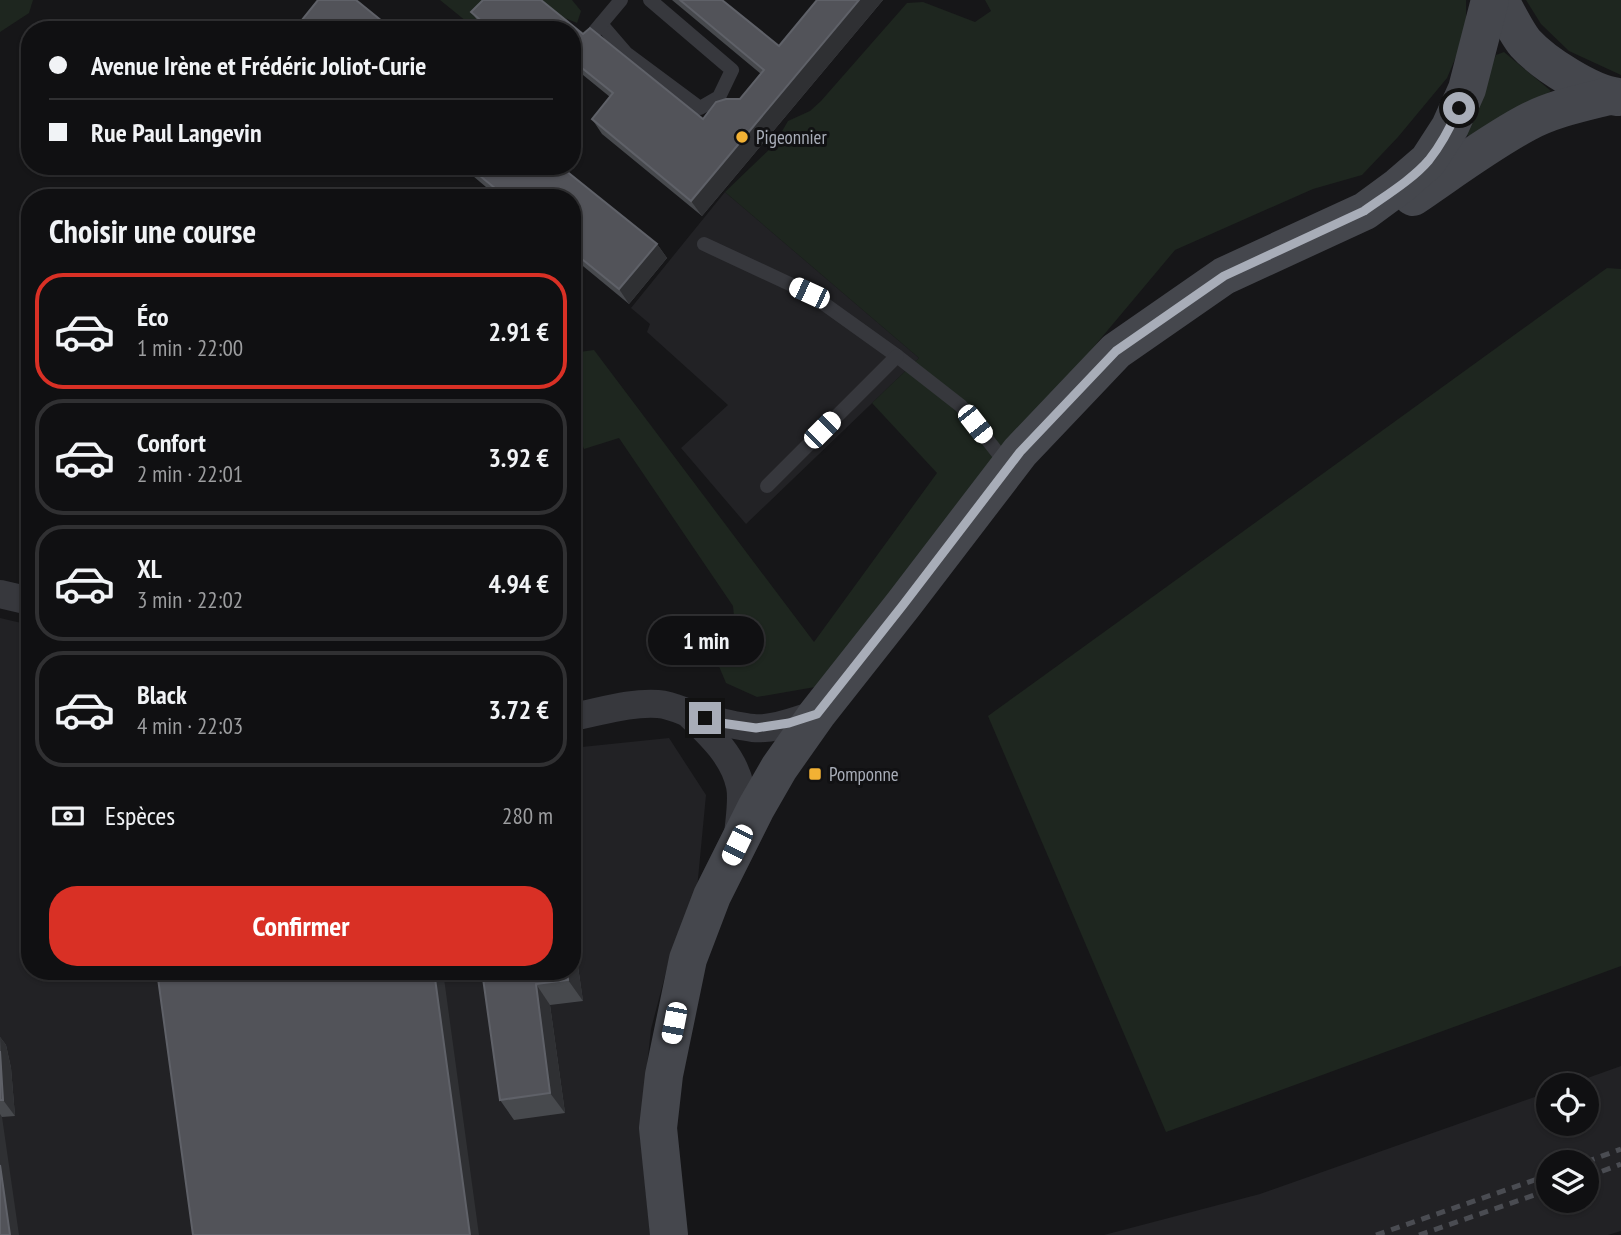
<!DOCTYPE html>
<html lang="fr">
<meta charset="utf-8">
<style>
body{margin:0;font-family:"PT Sans Narrow",sans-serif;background:#1e1e20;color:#f1f3f6;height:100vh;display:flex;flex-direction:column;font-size:26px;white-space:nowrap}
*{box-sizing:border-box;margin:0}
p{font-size:23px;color:#9c9d9f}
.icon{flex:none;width:38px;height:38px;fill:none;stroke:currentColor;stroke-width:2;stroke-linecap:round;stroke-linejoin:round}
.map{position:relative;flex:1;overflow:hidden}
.side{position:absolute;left:21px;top:189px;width:560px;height:791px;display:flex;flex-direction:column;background:#101012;border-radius:28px;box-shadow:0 2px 5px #0004,0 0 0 2px #303032}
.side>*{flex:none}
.hud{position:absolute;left:21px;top:21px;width:560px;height:154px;border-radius:28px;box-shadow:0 2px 5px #0004,0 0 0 2px #303032;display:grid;align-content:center;height:154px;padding:0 28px;background:#101012}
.controls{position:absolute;left:1536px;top:1073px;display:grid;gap:14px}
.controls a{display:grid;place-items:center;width:63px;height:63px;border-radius:50%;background:#101012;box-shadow:0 2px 5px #0004,0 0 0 2px #303032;font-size:35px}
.end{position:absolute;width:32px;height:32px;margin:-16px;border:9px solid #a8adb8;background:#111;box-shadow:0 0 0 4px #111}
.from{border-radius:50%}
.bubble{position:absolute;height:49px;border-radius:24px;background:#101012;box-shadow:0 2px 5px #0004,0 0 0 2px #303032;font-size:23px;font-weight:600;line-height:49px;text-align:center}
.car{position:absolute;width:21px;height:42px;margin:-21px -10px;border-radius:9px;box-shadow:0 0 5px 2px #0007;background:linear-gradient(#fff 24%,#345 0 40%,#fff 0 76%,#345 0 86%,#fff 0)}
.hud b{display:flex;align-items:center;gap:24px;height:66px;font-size:26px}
.hud b+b{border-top:2px solid #303032}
.hud i{width:18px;height:18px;background:#f1f3f6}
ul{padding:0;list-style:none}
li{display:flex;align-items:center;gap:21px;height:116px;margin:0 14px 10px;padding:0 14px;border:4px solid #303032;border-radius:28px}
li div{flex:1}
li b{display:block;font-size:26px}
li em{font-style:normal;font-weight:600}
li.current{border-color:#d93025}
li>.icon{width:63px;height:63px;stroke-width:1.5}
h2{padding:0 28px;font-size:32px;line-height:84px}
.pay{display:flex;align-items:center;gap:18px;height:77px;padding:0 28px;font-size:26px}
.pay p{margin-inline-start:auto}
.action{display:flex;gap:14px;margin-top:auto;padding:14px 28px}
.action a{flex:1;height:80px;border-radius:28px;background:#d93025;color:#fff;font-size:28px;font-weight:600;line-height:80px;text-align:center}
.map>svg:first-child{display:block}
</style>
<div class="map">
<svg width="1621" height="1235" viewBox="0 0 1621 1235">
<rect width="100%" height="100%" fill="#161618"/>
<g fill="#222225" fill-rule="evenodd">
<polygon points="725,192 919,358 746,524 681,448 728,405 647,332 650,324 631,308"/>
<polygon points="0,618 30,625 30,971 572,971 572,748 669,738 706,795 697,889 671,953 651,1029 640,1131 650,1235 0,1235"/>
<path d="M1621 1066V1231L1608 1235H1104L1260 1194 1549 1092V1124H1587V1085H1568ZM1549 1162H1587V1200H1549Z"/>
</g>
<g fill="#1e261f">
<polygon points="0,0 33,0 29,13 0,32"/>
<polygon points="440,0 572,0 581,11 577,23 555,14 503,30 477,30"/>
<polygon points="985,0 1466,0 1466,33 1447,78 1398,137 1362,175 1313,189 1175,250 1019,436 815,687 757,697 726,683 713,652 736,636 733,606 619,438 584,449 572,422 572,353 594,350 814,642 937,473 872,403 919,358 725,192 774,145 788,121 810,111 821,101 907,3 923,2 975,22 991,11"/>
<polygon points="1526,0 1621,0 1621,75 1569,51 1541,24"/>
<polygon points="1504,52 1551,91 1474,139 1465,134 1496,55"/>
<polygon points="1607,268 1621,269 1621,966 1166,1132 988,716"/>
</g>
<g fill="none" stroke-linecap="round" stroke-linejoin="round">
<g stroke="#37383d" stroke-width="14">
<polyline points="601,24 626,53 700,108 719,97 732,70 650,0"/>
<polyline points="595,31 621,0"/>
<polyline points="704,244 809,293 897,356 961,406 1008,466"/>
<polyline points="767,486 897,356"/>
</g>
<g stroke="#37383d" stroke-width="28">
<polyline points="0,594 30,601"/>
<path d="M690 715C711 735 734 757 740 786 743 800 739 821 738 836"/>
<path d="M572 717C600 712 630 702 658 704 673 705 686 713 700 717 717 721 735 726 753 728 774 730 797 720 817 714"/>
</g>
<g stroke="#45474d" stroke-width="38">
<path d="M1500 0C1507 13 1516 32 1525 43 1543 63 1591 94 1618 97"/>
<path d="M1413 197C1450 172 1487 144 1526 123 1552 109 1581 103 1609 96"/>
<polyline points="669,1235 658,1128 664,1075 688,959 712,896 756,808 779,768 817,714 903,605 1020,452 1116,351 1224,276 1365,211 1399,186 1428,161 1450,127 1467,89 1490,0"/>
</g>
<g stroke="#4a4c52" stroke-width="5" stroke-dasharray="9 7" stroke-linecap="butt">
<polyline points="1586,1162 1621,1149"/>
<polyline points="1587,1177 1621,1164"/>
<polyline points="1376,1235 1549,1175"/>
<polyline points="1419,1235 1549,1190"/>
</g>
</g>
<g fill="#47494d">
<polygon points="483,0 541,0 583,34 590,28 703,119 716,102 726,99 740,99 761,74 672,0 722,0 779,46 817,0 883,0 702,216 602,134 592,119 610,97 572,66 572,30 485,30 471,12"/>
<polygon points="466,166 560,166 657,244 667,258 629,304 572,257 572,198 499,198 473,176"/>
<polygon points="572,925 583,1001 550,1005 565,1113 514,1120 500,1100 482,971 572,971"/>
<polygon points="0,1037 6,1045 11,1068 15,1116 2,1117 0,1235"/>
</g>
<g fill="#2f3033">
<polygon points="859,0 883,0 702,216 691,201"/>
<polygon points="657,244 667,258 629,304 619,289"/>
<polygon points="572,925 583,1001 568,980 567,971 572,971"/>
<polygon points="434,971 443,971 479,1235 470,1235"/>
<polygon points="536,984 550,1005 565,1113 550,1093"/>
<polygon points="0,1037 6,1045 11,1068 15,1116 3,1100"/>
<polygon points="0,1114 2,1117 19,1235 10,1235 0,1165"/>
</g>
<g fill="#525359" stroke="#5f6168" stroke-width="2">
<polygon points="318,0 356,0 393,30 302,30 297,26"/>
<polygon points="483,0 541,0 583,34 590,28 703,119 716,102 726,99 740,99 764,70 680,0 722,0 779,46 817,0 859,0 691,201 592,119 613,93 572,60 572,30 492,30 471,12"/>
<polygon points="468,166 560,166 657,244 619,289 572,251 572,198 507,198"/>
<polygon points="157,971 434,971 470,1235 193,1235"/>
<polygon points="482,971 567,971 568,980 536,984 550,1093 500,1100"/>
<polygon points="0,1051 3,1100 0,1100"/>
<polygon points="0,1165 10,1235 0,1235"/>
</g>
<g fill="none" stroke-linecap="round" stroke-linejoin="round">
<path stroke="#a8adb8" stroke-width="9" d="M705 718 721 723 756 728 789 723 817 714 903 605 1020 452 1116 351 1224 276 1364 211C1385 196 1413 179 1429 160 1441 145 1451 126 1459 108"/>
</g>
<g fill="#f2b134" stroke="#111113" stroke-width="2.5">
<circle cx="742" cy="137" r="7"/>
<rect x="808" y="767" width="14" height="14" rx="3.5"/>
</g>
<g text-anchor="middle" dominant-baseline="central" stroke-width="6" stroke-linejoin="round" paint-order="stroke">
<g font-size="19" fill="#a8adb8" stroke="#111113" text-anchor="start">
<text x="756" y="137">Pigeonnier</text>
<text x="829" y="774">Pomponne</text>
</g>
</g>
</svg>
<div class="controls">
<a><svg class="icon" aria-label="locate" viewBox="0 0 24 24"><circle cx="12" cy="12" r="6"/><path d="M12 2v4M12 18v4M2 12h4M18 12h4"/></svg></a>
<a><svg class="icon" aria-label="layers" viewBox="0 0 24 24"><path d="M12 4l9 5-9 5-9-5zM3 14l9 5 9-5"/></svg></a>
</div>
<i class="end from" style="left:1459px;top:108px"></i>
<i class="end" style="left:705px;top:718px"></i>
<div class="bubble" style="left:648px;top:616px;width:116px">1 min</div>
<i class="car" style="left:809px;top:293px;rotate:295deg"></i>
<i class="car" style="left:975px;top:424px;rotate:142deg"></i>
<i class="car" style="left:822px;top:430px;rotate:45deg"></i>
<i class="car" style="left:737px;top:845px;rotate:206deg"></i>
<i class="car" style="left:674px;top:1023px;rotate:191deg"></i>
<div class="hud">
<b><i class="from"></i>Avenue Irène et Frédéric Joliot-Curie</b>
<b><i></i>Rue Paul Langevin</b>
</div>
<section class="side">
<h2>Choisir une course</h2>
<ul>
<li class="current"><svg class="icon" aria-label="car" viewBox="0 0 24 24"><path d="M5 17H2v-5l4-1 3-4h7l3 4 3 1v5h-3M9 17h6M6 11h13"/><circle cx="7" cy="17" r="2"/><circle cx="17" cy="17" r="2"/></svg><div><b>Éco</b><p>1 min · 22:00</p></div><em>2.91 €</em></li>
<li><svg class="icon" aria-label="car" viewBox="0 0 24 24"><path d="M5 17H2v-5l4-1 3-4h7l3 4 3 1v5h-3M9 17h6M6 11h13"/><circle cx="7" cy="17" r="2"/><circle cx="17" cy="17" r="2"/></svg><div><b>Confort</b><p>2 min · 22:01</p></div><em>3.92 €</em></li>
<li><svg class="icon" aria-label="car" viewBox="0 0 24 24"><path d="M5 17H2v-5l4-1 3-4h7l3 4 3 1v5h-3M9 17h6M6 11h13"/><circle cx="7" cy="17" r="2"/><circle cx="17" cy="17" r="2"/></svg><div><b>XL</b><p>3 min · 22:02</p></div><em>4.94 €</em></li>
<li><svg class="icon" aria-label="car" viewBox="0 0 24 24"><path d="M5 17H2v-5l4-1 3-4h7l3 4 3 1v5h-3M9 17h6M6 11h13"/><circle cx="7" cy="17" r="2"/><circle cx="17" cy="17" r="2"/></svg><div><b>Black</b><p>4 min · 22:03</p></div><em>3.72 €</em></li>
</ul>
<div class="pay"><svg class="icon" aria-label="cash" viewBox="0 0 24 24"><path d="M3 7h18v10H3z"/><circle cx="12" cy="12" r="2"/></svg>Espèces<p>280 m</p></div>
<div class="action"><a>Confirmer</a></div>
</section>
</div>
